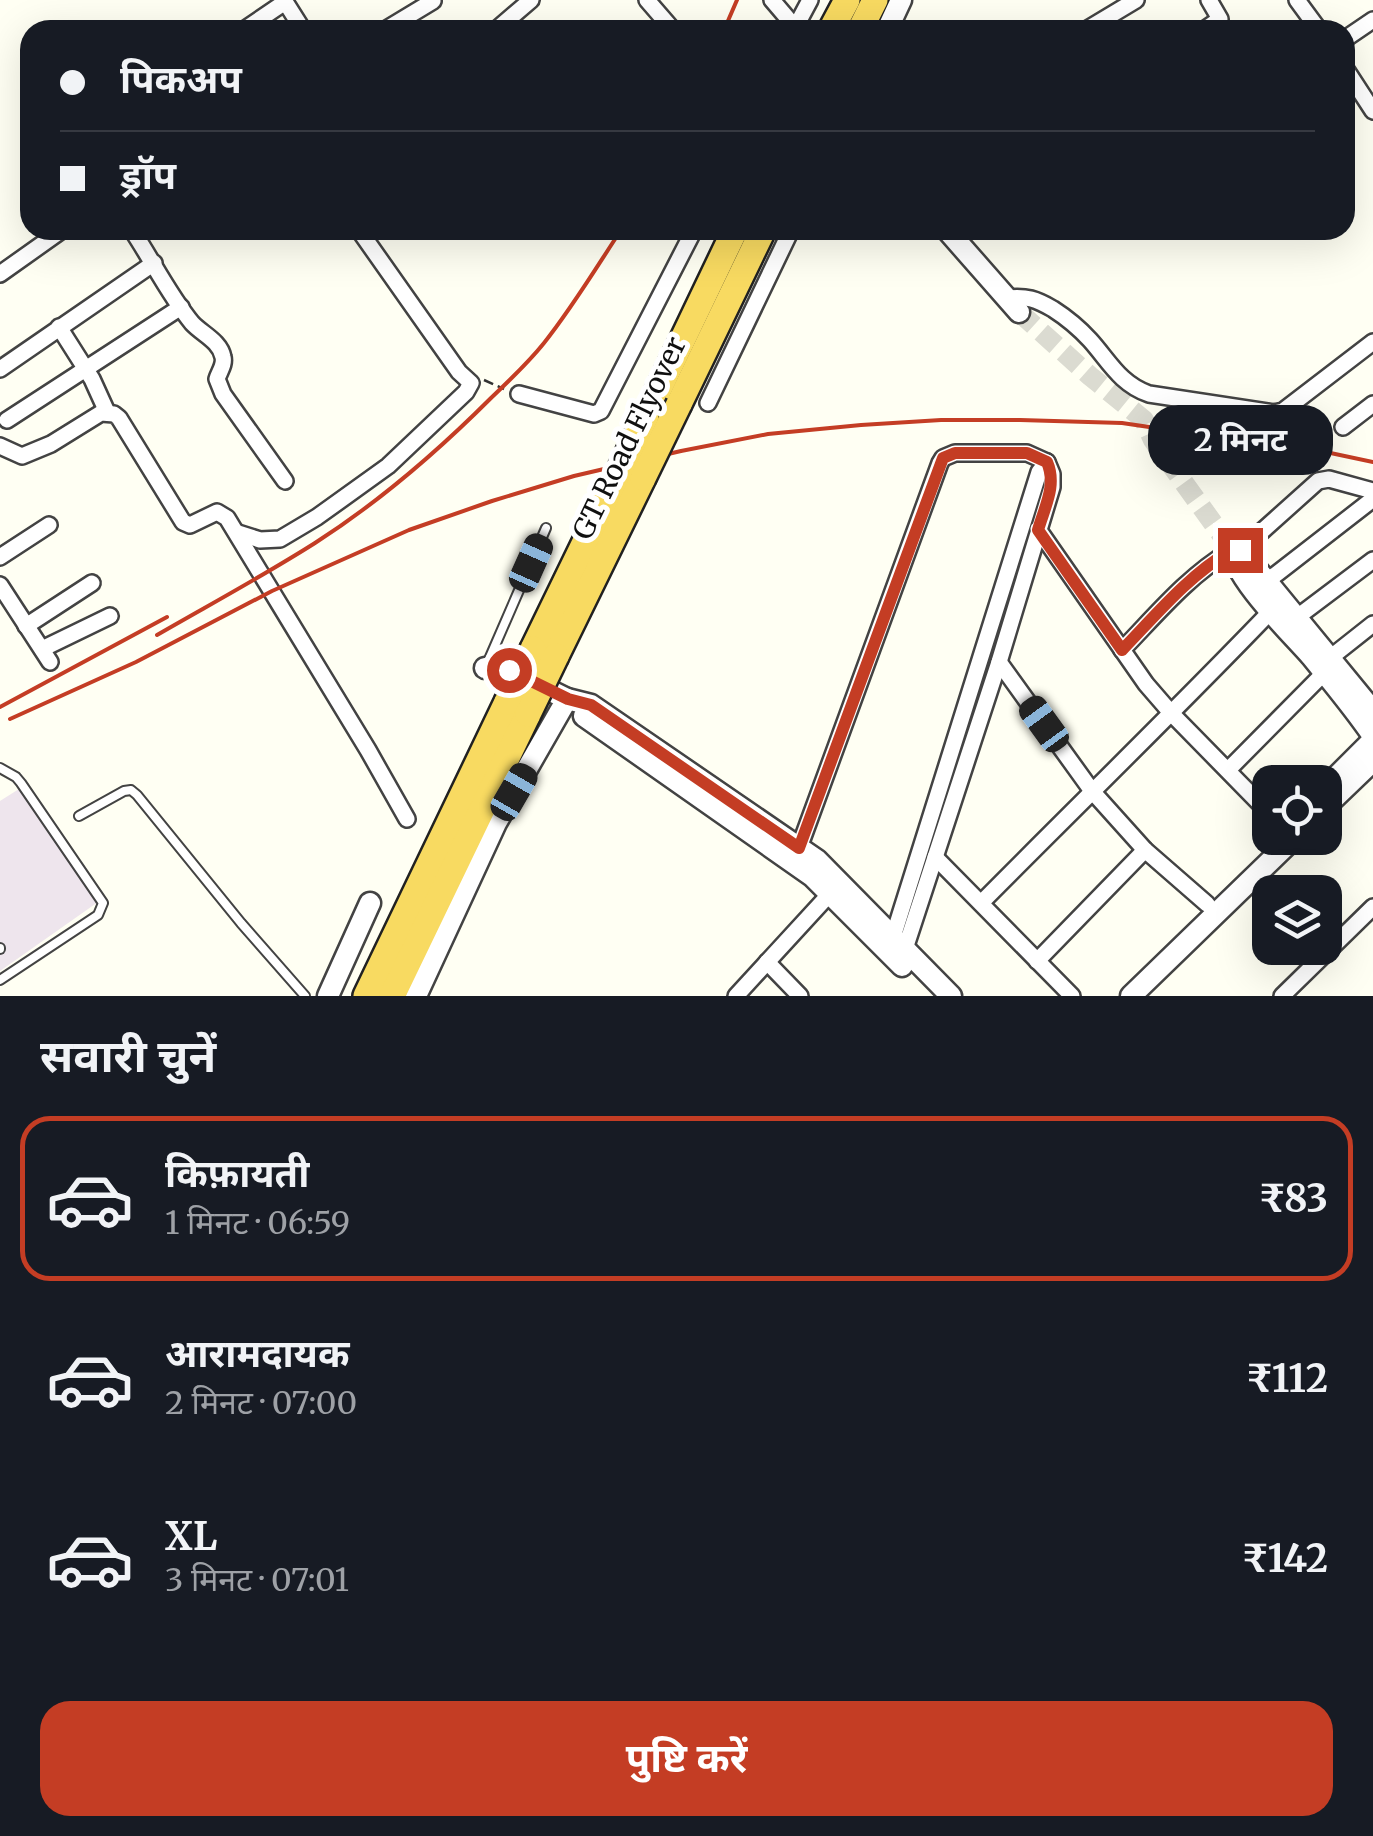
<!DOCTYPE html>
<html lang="hi">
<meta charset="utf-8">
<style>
body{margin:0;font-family:Merriweather,"Noto Sans Devanagari",serif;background:#20242c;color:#f1f3f6;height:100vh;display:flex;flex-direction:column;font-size:38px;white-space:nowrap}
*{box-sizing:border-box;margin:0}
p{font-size:32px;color:#9ea1a6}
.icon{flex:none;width:55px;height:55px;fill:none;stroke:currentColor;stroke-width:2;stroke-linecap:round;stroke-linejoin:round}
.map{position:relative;height:996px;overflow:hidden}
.panel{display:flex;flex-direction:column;background:#171b24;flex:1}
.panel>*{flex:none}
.guide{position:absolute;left:20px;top:20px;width:1335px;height:220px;border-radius:30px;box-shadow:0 10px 40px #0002;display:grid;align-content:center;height:220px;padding:0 40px;background:#171b24}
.fabs{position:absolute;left:1252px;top:765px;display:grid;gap:20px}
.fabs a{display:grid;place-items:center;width:90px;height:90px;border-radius:20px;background:#171b24;box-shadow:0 10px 40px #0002;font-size:50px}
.end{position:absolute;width:45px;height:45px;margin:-22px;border:12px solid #c43d24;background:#fff;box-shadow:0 0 0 5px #fff}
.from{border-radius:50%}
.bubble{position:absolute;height:70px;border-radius:30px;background:#171b24;box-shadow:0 10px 40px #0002;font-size:32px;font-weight:700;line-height:70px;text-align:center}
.car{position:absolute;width:30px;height:60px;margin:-30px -15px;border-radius:12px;box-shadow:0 0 8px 2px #0007;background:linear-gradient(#222 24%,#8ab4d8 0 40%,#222 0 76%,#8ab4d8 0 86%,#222 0)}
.guide b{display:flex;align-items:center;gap:35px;height:95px;font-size:38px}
.guide b+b{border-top:2px solid #363941}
.guide i{width:25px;height:25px;background:#f1f3f6}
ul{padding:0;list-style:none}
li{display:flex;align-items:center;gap:30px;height:165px;margin:0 20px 15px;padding:0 20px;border:5px solid transparent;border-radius:30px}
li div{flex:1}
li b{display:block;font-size:38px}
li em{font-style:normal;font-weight:700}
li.active{border-color:#c43d24}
li>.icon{width:90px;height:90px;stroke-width:1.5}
h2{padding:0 40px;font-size:45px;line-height:120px}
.primary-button{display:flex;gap:20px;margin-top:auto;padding:20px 40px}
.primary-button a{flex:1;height:115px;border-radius:30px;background:#c43d24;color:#fff;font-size:40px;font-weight:700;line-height:115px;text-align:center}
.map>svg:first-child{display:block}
</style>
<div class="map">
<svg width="1373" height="996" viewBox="0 0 1373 996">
<rect width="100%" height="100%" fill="#fffff3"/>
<polygon fill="#eee5ed" points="19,789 98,902 0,971 0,801"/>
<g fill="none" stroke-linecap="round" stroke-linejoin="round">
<polyline stroke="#dbdbd1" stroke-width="20" stroke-dasharray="20 10" stroke-linecap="butt" points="1019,312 1090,376 1144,420 1153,440 1226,541"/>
<g stroke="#434343" stroke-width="12">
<g id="service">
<polyline points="487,664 546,528"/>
<polyline points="0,768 16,777 21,783 103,903 98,915 0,980"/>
<polyline points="79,816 124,791 131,790 137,795 241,923 305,996"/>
<polyline points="0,948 0,949"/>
</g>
</g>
<g stroke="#434343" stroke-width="20">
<g id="minor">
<polyline points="284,0 303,30"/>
<polyline points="647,0 673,30"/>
<polyline points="772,0 795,27"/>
<polyline points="1297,0 1319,30"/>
<polyline points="244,30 285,2"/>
<polyline points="385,30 433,1"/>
<polyline points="496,30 531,0"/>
<polyline points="794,30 810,0"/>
<polyline points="1086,30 1136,0"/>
<polyline points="1204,30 1220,19 1209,0"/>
<polyline points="1345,39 1373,20"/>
<polyline points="1345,68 1373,111"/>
<path d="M132 230C152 260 169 295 192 323 202 334 220 341 223 357 225 365 219 372 217 379L223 394 285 481"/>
<polyline points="0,274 62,230"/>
<path d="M1007 298C1027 296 1036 299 1053 309 1067 318 1079 328 1090 340 1109 361 1120 384 1149 394L1274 413 1283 411 1373 342"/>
<polyline points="59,327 92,379 107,412"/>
<polyline points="0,369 154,263"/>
<polyline points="519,394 594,414 601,411 694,230"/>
<polyline points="708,403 791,230"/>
<polyline points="7,420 181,307"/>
<polyline points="1343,427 1373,404"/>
<polyline points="0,446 22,456 51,444 101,413 114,414 119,418 183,522 190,525 217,512 227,518 368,750 407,819"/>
<polyline points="1038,529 1146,684 1172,714 1270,814"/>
<polyline points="238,533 260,540 280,539 317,517 388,466 466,392 471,383 459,372 359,230"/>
<polyline points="1241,550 1318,481 1329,479 1373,491"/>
<polyline points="0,557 49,525"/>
<polyline points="1266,582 1373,499"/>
<polyline points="0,585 50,662"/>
<polyline points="1296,618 1373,560"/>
<polyline points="26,626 92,583"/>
<polyline points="42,649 110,616"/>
<path d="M1122 650C1156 615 1188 576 1230 551"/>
<polyline points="1330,658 1373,624"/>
<polyline points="999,662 1092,791 1145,850 1207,904"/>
<polyline points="1228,770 1324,673"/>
<polyline points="799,848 940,463 943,458 955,453 1027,453 1047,462 1052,474 1052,487 999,662 905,949"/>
<polyline points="935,857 1072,996"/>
<path d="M981 903C1078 805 1176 710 1271 611"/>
<polyline points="893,937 1039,472 1047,462"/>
<polyline points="1037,961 1145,850"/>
<polyline points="767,962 800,996"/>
<polyline points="736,996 837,886"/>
<polyline points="1282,996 1373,907"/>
</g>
</g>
<g stroke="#434343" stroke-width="25">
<g id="tertiary">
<polyline points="887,30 901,0"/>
<polyline points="947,230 1019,312"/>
<path d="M1230 545C1234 578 1288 630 1311 656 1332 682 1354 708 1373 736"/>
<polyline points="1241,550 1373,711"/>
<polyline points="567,699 591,705 817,860 951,996"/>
<polyline points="584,716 812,876 902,966"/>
<polyline points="1325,788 1373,740"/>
<polyline points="1325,807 1373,761"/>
<polyline points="328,996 370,903"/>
<polyline points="416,996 496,823 567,699 502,667 485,668"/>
<polyline points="1131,996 1294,838"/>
</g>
</g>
<g stroke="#212121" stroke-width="30">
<g id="trunk">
<polyline points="831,30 847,0"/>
<polyline points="860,30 875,0"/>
<polyline points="679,404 763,230"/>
<polyline points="646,416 735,230"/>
<polyline points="533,649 620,470"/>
<polyline points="556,656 643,478"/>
<polyline points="366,996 507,702"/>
<polyline points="392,996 528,714"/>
</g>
</g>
<polyline stroke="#323232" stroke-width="2.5" stroke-dasharray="10 5" stroke-linecap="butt" points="484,380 504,389"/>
<use href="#service" stroke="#fff" stroke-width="8"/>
<use href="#minor" stroke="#fff" stroke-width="15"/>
<use href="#tertiary" stroke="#fff" stroke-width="20"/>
<use href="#trunk" stroke="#f8da61" stroke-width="25"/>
<g stroke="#c43d24" stroke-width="4">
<polyline points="724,30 737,0"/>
<path d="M157 635C209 605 263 576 315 543 379 502 437 452 491 398 509 381 528 363 544 343 572 308 596 268 621 230"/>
<polyline points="0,707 167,617"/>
<polyline points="10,719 136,662 272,591 409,530 492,501 574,476 681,451 768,434 861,425 941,420 1020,420 1122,423 1156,428 1195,430 1260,438 1373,462"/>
</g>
<g stroke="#212121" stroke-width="30" stroke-linecap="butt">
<g id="trunk-bridge">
<polyline points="620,470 646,416"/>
<polyline points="643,478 679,404"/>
<polyline points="507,702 533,649"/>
<polyline points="528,714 556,656"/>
</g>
</g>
<use href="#trunk-bridge" stroke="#f8da61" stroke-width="25"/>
</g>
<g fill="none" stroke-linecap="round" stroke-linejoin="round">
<path stroke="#c43d24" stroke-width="12" d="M509 670 568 699 591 705 799 848 943 458 955 453H1027L1047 462C1057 485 1045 506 1038 530L1122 650C1156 615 1188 576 1230 551V545L1237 546 1240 550"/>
</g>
<g text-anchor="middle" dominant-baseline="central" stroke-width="10" stroke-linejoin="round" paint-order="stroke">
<g font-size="28" fill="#101010" stroke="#fff">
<text transform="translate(629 438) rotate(-64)">GT Road Flyover</text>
</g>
</g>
</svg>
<div class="fabs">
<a><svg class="icon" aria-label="locate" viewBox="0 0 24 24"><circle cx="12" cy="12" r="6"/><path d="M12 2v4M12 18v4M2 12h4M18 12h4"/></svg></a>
<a><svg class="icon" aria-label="layers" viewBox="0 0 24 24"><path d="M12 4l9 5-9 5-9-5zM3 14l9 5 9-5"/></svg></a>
</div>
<i class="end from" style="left:509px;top:670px"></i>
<i class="end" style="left:1240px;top:550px"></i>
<div class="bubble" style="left:1148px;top:405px;width:185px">2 मिनट</div>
<i class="car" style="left:531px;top:563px;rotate:24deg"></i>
<i class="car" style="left:1044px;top:724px;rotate:324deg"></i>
<i class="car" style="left:514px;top:792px;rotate:30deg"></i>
<div class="guide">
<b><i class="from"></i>पिकअप</b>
<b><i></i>ड्रॉप</b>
</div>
</div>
<section class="panel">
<h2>सवारी चुनें</h2>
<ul>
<li class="active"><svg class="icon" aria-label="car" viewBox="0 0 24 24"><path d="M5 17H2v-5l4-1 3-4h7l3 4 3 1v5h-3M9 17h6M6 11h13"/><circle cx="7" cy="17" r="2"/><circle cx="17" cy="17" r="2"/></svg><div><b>किफ़ायती</b><p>1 मिनट · 06:59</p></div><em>₹83</em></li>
<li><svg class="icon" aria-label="car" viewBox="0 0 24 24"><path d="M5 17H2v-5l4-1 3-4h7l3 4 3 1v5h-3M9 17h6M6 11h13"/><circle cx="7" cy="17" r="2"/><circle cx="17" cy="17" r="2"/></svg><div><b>आरामदायक</b><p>2 मिनट · 07:00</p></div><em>₹112</em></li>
<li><svg class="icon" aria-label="car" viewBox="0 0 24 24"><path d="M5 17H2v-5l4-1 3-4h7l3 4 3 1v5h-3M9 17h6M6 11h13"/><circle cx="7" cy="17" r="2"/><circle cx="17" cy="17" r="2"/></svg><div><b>XL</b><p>3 मिनट · 07:01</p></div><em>₹142</em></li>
</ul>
<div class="primary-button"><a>पुष्टि करें</a></div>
</section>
